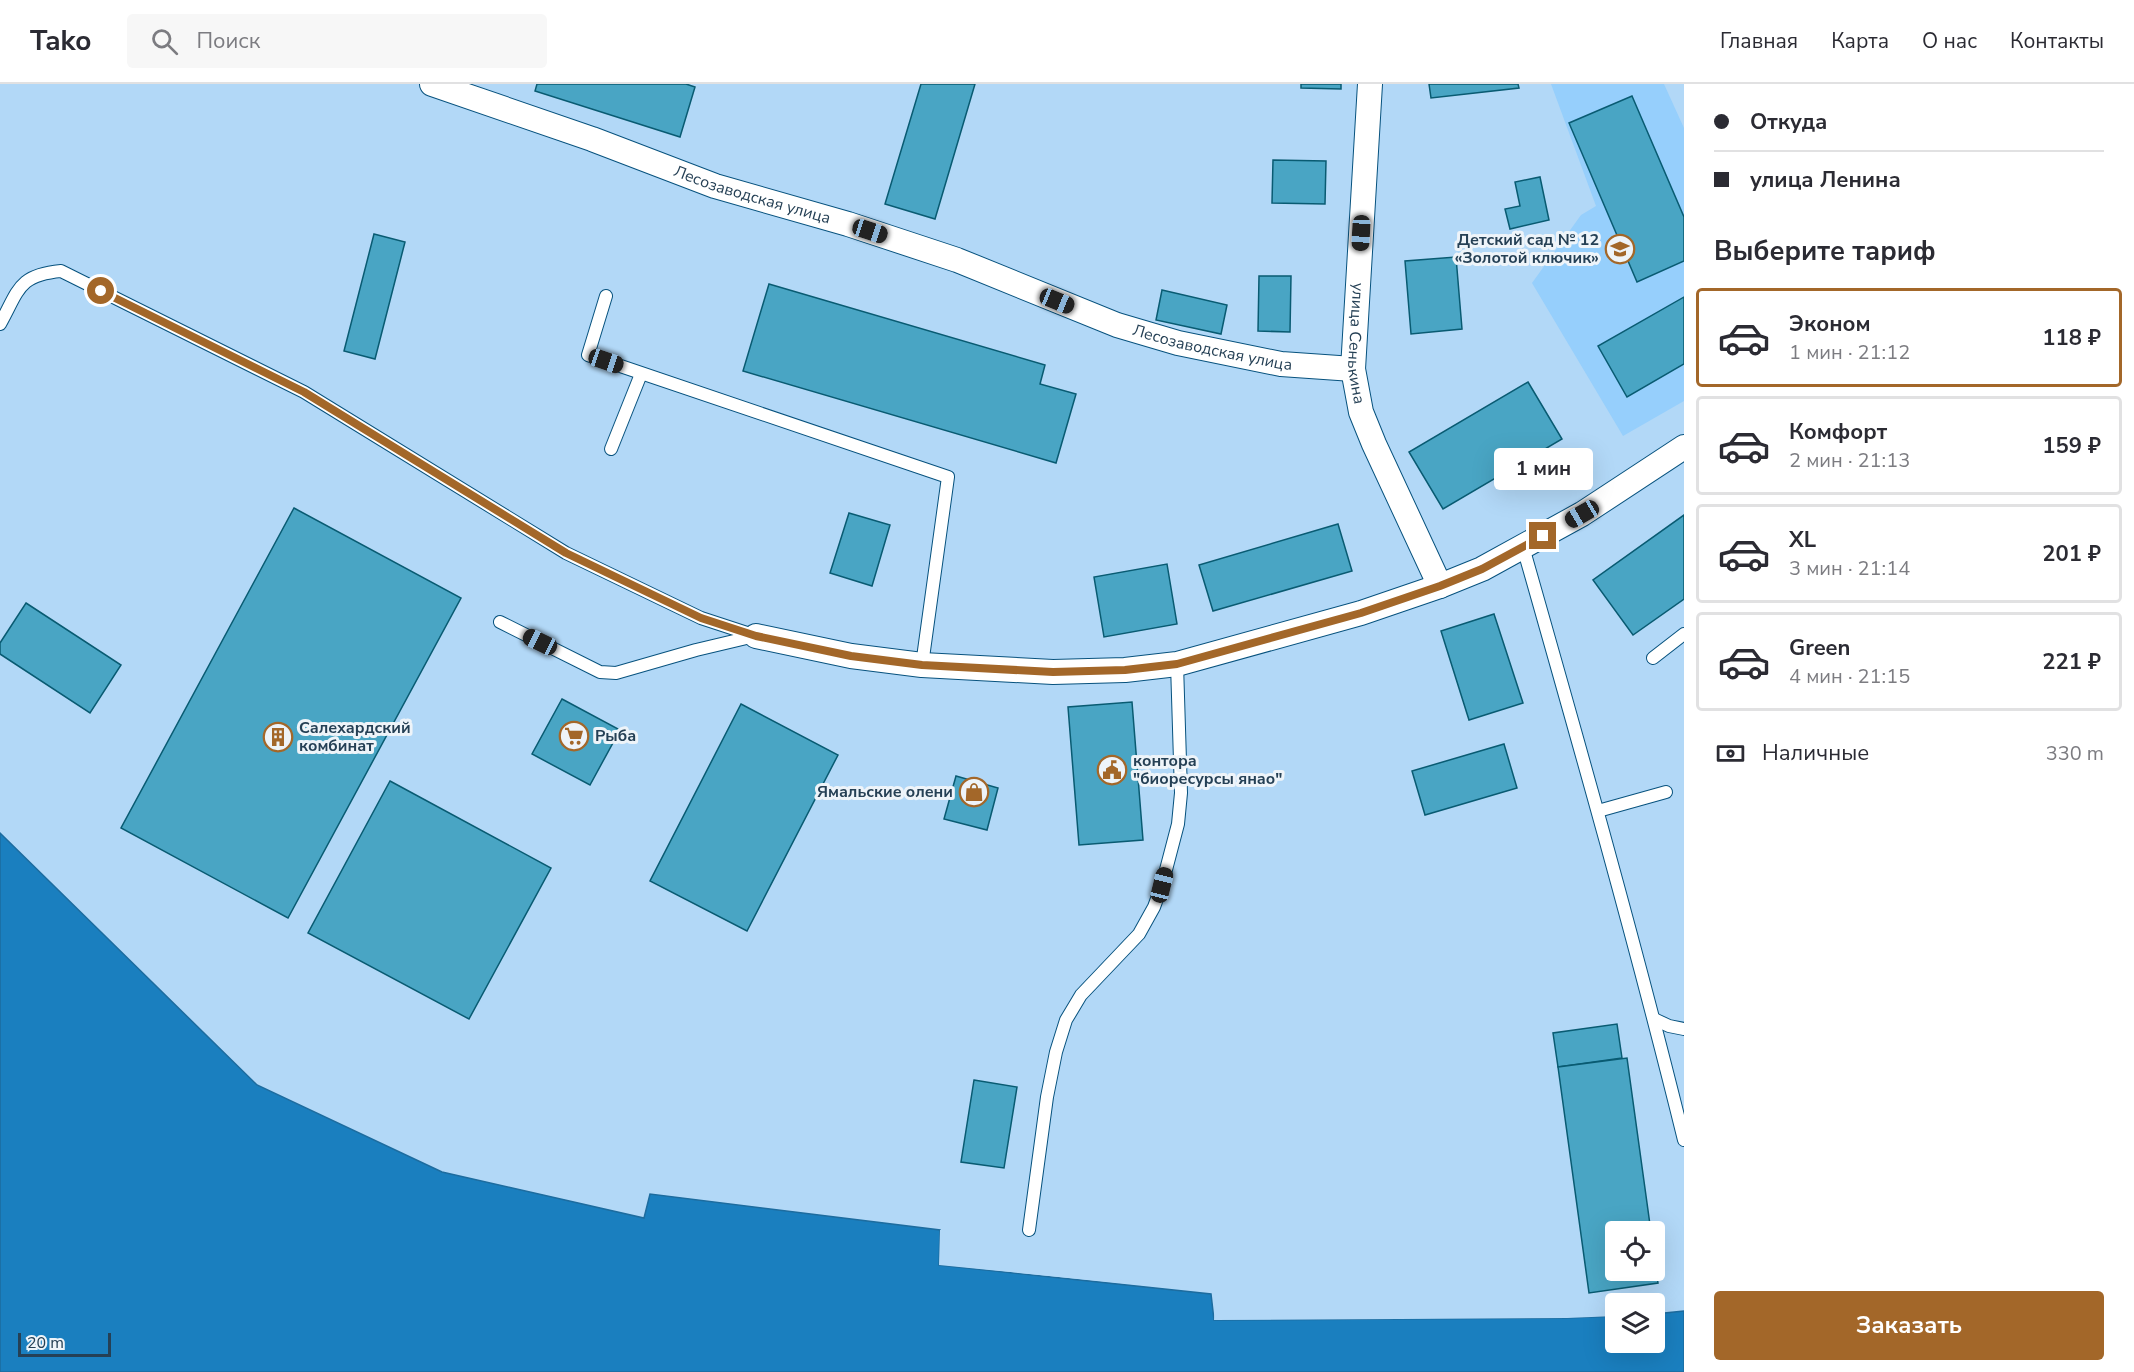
<!DOCTYPE html>
<html lang="ru">
<meta charset="utf-8">
<style>
body{margin:0;font-family:"Nunito Sans",sans-serif;background:#f7f7f7;color:#2b2b33;height:100vh;display:flex;flex-direction:column;font-size:22px;white-space:nowrap}
*{box-sizing:border-box;margin:0}
p{font-size:20px;color:#7c7c81}
.icon{flex:none;width:33px;height:33px;fill:none;stroke:currentColor;stroke-width:2;stroke-linecap:round;stroke-linejoin:round}
.map{position:relative;flex:1;overflow:hidden}
.panel{display:flex;flex-direction:column;background:#fff;width:450px}
.panel>*{flex:none}
.top-card{display:grid;align-content:center;height:132px;padding:0 30px;background:#fff}
.buttons{position:absolute;left:1605px;top:1137px;display:grid;gap:12px}
.buttons a{display:grid;place-items:center;width:60px;height:60px;border-radius:6px;background:#fff;box-shadow:0 6px 24px #0002;font-size:30px}
.scale{position:absolute;left:18px;bottom:15px;width:93px;box-sizing:border-box;padding-left:6px;border:3px solid #254055;border-top:0;font-size:16px;line-height:21px;white-space:nowrap;color:#254055;-webkit-text-stroke:4px #eef4f9;paint-order:stroke}
.end{position:absolute;width:27px;height:27px;margin:-14px;border:8px solid #a36729;background:#fff;box-shadow:0 0 0 3px #fff}
.from{border-radius:50%}
.bubble{position:absolute;height:42px;border-radius:6px;background:#fff;box-shadow:0 6px 24px #0002;font-size:20px;font-weight:700;line-height:42px;text-align:center}
.car{position:absolute;width:18px;height:36px;margin:-18px -9px;border-radius:8px;box-shadow:0 0 4px 2px #0007;background:linear-gradient(#222 24%,#8ab4d8 0 40%,#222 0 76%,#8ab4d8 0 86%,#222 0)}
.top-card b{display:flex;align-items:center;gap:21px;height:57px;font-size:22px}
.top-card b+b{border-top:2px solid #e1e1e2}
.top-card i{width:15px;height:15px;background:#2b2b33}
ul{padding:0;list-style:none}
li{display:flex;align-items:center;gap:18px;height:99px;margin:0 12px 9px;padding:0 18px;border:3px solid #e1e1e2;border-radius:6px}
li div{flex:1}
li b{display:block;font-size:22px}
li em{font-style:normal;font-weight:700}
li.active{border-color:#a36729}
li>.icon{width:54px;height:54px;stroke-width:1.5}
h2{padding:0 30px;font-size:27px;line-height:72px}
.pay{display:flex;align-items:center;gap:15px;height:66px;padding:0 30px;font-size:22px}
.pay p{margin-inline-start:auto}
.primary-button{display:flex;gap:12px;margin-top:auto;padding:12px 30px}
.primary-button a{flex:1;height:69px;border-radius:6px;background:#a36729;color:#fff;font-size:24px;font-weight:700;line-height:69px;text-align:center}
header{display:flex;align-items:center;gap:36px;box-sizing:border-box;height:84px;padding:0 30px;background:#fff;border-bottom:2px solid #e1e1e2}
header strong{font-size:28px}
nav{display:flex;gap:33px;margin-inline-start:auto;font-size:21px}
.search{width:420px;height:54px;background:#f7f7f7;display:flex;align-items:center;gap:15px;box-sizing:border-box;padding:0 21px;border-radius:6px;color:#7c7c81;font-size:22px}
main{display:flex;flex:1;min-height:0}
.map>svg:first-child{display:block}
</style>
<header>
<strong>Tako</strong>
<div class="search"><svg class="icon" aria-label="search" viewBox="0 0 24 24"><circle cx="10" cy="10" r="6"/><path d="M15 15l6 6"/></svg>Поиск</div>
<nav><a>Главная</a><a>Карта</a><a>О нас</a><a>Контакты</a></nav>
</header>
<main>
<div class="map">
<svg width="1684" height="1288" viewBox="0 0 1684 1288">
<rect width="100%" height="100%" fill="#b2d8f7"/>
<polygon fill="#96cffc" points="1551,0 1664,0 1684,44 1684,317 1623,352 1532,199 1581,131 1596,122"/>
<polygon fill="#1a7fbf" stroke="#1d6c9f" stroke-width="1.5" points="0,749 257,1001 442,1088 644,1134 650,1110 940,1146 939,1181 1211,1210 1214,1236 1567,1234 1615,1232 1616,1258 1654,1258 1655,1230 1684,1227 1684,1288 0,1288"/>
<g fill="#b2d8f7">
<polygon points="940,1146 943,1146 942,1178 1192,1203 1191,1206 939,1181"/>
<polygon points="1215,1221 1217,1233 1567,1231 1616,1229 1616,1232 1567,1234 1214,1236"/>
</g>
<g fill="#49a5c4" stroke="#095b72" stroke-width="1.5">
<polygon points="537,0 686,0 695,3 680,53 535,7"/>
<polygon points="921,0 975,0 935,135 885,120"/>
<polygon points="1301,0 1341,0 1341,5 1301,4"/>
<polygon points="1429,0 1518,0 1519,4 1431,14"/>
<polygon points="1632,12 1684,133 1684,177 1637,198 1569,39"/>
<polygon points="1273,76 1326,77 1325,120 1272,119"/>
<polygon points="1540,93 1549,136 1510,145 1505,125 1520,122 1515,98"/>
<polygon points="374,150 405,158 375,275 344,267"/>
<polygon points="1456,173 1462,245 1411,250 1405,177"/>
<polygon points="1259,192 1291,192 1290,248 1258,247"/>
<polygon points="769,200 1045,281 1040,300 1076,310 1056,379 743,287"/>
<polygon points="1162,206 1227,221 1221,250 1156,236"/>
<polygon points="1684,213 1684,280 1627,313 1598,262"/>
<polygon points="1528,298 1562,355 1443,425 1409,368"/>
<polygon points="294,424 461,514 288,834 121,744"/>
<polygon points="849,429 890,441 872,502 830,489"/>
<polygon points="1684,431 1684,515 1633,551 1593,496"/>
<polygon points="1338,440 1352,487 1213,527 1199,481"/>
<polygon points="1167,480 1177,540 1104,553 1094,493"/>
<polygon points="26,519 121,581 90,629 0,570 0,559"/>
<polygon points="1494,530 1523,619 1469,636 1441,547"/>
<polygon points="562,615 620,646 590,701 532,670"/>
<polygon points="1132,618 1143,756 1079,761 1068,623"/>
<polygon points="741,620 838,671 747,847 650,797"/>
<polygon points="1504,660 1517,704 1425,731 1412,687"/>
<polygon points="956,692 998,704 987,746 944,735"/>
<polygon points="390,697 551,784 469,935 308,849"/>
<polygon points="1617,940 1622,974 1558,983 1553,949"/>
<polygon points="1627,974 1651,1148 1616,1148 1616,1186 1654,1186 1654,1173 1658,1199 1589,1209 1558,983"/>
<polygon points="974,996 1017,1003 1004,1084 961,1078"/>
</g>
<g fill="none" stroke-linecap="round" stroke-linejoin="round">
<g stroke="#07527e" stroke-width="14">
<g id="lane">
<polyline points="606,212 588,271 948,393 922,581"/>
<path d="M0 240C19 206 18 191 61 187L304 308 566 469 701 534 756 552"/>
<polyline points="611,365 641,290"/>
<path d="M1523 463C1579 660 1635 857 1684 1056"/>
<polyline points="500,538 600,588 616,589 696,566 755,552"/>
<polyline points="1653,574 1684,550"/>
<polyline points="1598,727 1666,708"/>
<polyline points="1654,935 1669,942 1684,945"/>
<polyline points="1029,1146 1047,1013 1056,968 1066,936 1081,911 1139,850 1154,823 1162,801 1178,740 1181,709 1177,580"/>
</g>
</g>
<g stroke="#07527e" stroke-width="26">
<g id="street">
<path id="s1" d="M432 0 592 55 715 102 848 140 957 176 1117 241 1178 259 1281 280 1353 285"/>
<path id="s2" d="M1370 0 1353 285 1361 328 1374 360 1440 502"/>
<polyline points="756,552 851,572 922,581 1053,588 1125,586 1177,580 1361,529 1440,502 1482,485 1582,430 1684,363"/>
</g>
</g>
<use href="#lane" stroke="#fff" stroke-width="12"/>
<use href="#street" stroke="#fff" stroke-width="24"/>
</g>
<g fill="none" stroke-linecap="round" stroke-linejoin="round">
<polyline stroke="#a36729" stroke-width="8" points="101,207 304,308 566,469 701,534 756,552 851,572 922,581 1053,588 1125,586 1177,580 1361,529 1440,502 1482,485 1543,452"/>
</g>
<defs>
<g id="school-ring" transform="scale(1.5)"><circle r="9.5" fill="#eef4f9" stroke="#a36729" stroke-width="1.5"/><path d="M0-5L7-2L0 1L-7-2ZM-4 1L0 2.5L4 1V4Q0 6-4 4Z" fill="#a36729"/></g>
<g id="supermarket-ring" transform="scale(1.5)"><circle r="9.5" fill="#eef4f9" stroke="#a36729" stroke-width="1.5"/><path d="M-6-5.5h2.5l.6 2H6L4.5 2H-2.5L-4.4-4H-6ZM-1.5 3.2a1.3 1.3 0 1 0 .1 0ZM3 3.2a1.3 1.3 0 1 0 .1 0Z" fill="#a36729"/></g>
<g id="building-ring" transform="scale(1.5)"><circle r="9.5" fill="#eef4f9" stroke="#a36729" stroke-width="1.5"/><path d="M-4-6H4V6H1V3H-1V6H-4ZM-2.5-4.3h1.7v1.8h-1.7ZM.8-4.3h1.7v1.8H.8ZM-2.5-1h1.7V.8h-1.7ZM.8-1h1.7V.8H.8Z" fill="#a36729"/></g>
<g id="civic-ring" transform="scale(1.5)"><circle r="9.5" fill="#eef4f9" stroke="#a36729" stroke-width="1.5"/><path d="M-.6-6.5H3V-4.5H.6V-3L4-1V1h2V6H-6V1h2V-1L-.6-3ZM-1.2 2.5V6h2.4V2.5Z" fill="#a36729"/></g>
<g id="shop-ring" transform="scale(1.5)"><circle r="9.5" fill="#eef4f9" stroke="#a36729" stroke-width="1.5"/><path d="M-5-2.5h2.3a2.7 3.5 0 0 1 5.4 0H5L5.5 6h-11ZM-1.5-2.5h3a1.5 2.3 0 0 0-3 0Z" fill="#a36729"/></g>
</defs>
<g fill-rule="evenodd">
<use href="#school-ring" x="1620" y="165"/>
<use href="#supermarket-ring" x="574" y="652"/>
<use href="#building-ring" x="278" y="653"/>
<use href="#civic-ring" x="1112" y="686"/>
<use href="#shop-ring" x="974" y="708"/>
</g>
<g text-anchor="middle" dominant-baseline="central" stroke-width="6" stroke-linejoin="round" paint-order="stroke">
<g font-size="16" fill="#254055" stroke="#eef4f9">
<text stroke="none"><textPath href="#s1" startOffset="339">Лесозаводская улица</textPath></text>
<text stroke="none"><textPath href="#s2" startOffset="260">улица Сенькина</textPath></text>
<text stroke="none"><textPath href="#s1" startOffset="825">Лесозаводская улица</textPath></text>
</g>
<g font-size="16" font-weight="bold" fill="#254055" stroke="#eef4f9" text-anchor="start">
<text x="1599" y="156" text-anchor="end">Детский сад № 12<tspan x="1599" dy="18">«Золотой ключик»</tspan></text>
<text x="299" y="644">Салехардский<tspan x="299" dy="18">комбинат</tspan></text>
<text x="595" y="652">Рыба</text>
<text x="1133" y="677">контора<tspan x="1133" dy="18">"биоресурсы янао"</tspan></text>
<text x="953" y="708" text-anchor="end">Ямальские олени</text>
</g>
</g>
</svg>
<div class="buttons">
<a><svg class="icon" aria-label="locate" viewBox="0 0 24 24"><circle cx="12" cy="12" r="6"/><path d="M12 2v4M12 18v4M2 12h4M18 12h4"/></svg></a>
<a><svg class="icon" aria-label="layers" viewBox="0 0 24 24"><path d="M12 4l9 5-9 5-9-5zM3 14l9 5 9-5"/></svg></a>
</div>
<div class="scale">20 m</div>
<i class="end from" style="left:101px;top:207px"></i>
<i class="end" style="left:1543px;top:452px"></i>
<div class="bubble" style="left:1494px;top:364px;width:99px">1 мин</div>
<i class="car" style="left:870px;top:147px;rotate:108deg"></i>
<i class="car" style="left:1361px;top:149px;rotate:183deg"></i>
<i class="car" style="left:1057px;top:217px;rotate:112deg"></i>
<i class="car" style="left:606px;top:277px;rotate:109deg"></i>
<i class="car" style="left:1582px;top:430px;rotate:240deg"></i>
<i class="car" style="left:540px;top:558px;rotate:296deg"></i>
<i class="car" style="left:1162px;top:801px;rotate:14deg"></i>
</div>
<section class="panel">
<div class="top-card">
<b><i class="from"></i>Откуда</b>
<b><i></i>улица Ленина</b>
</div>
<h2>Выберите тариф</h2>
<ul>
<li class="active"><svg class="icon" aria-label="car" viewBox="0 0 24 24"><path d="M5 17H2v-5l4-1 3-4h7l3 4 3 1v5h-3M9 17h6M6 11h13"/><circle cx="7" cy="17" r="2"/><circle cx="17" cy="17" r="2"/></svg><div><b>Эконом</b><p>1 мин · 21:12</p></div><em>118 ₽</em></li>
<li><svg class="icon" aria-label="car" viewBox="0 0 24 24"><path d="M5 17H2v-5l4-1 3-4h7l3 4 3 1v5h-3M9 17h6M6 11h13"/><circle cx="7" cy="17" r="2"/><circle cx="17" cy="17" r="2"/></svg><div><b>Комфорт</b><p>2 мин · 21:13</p></div><em>159 ₽</em></li>
<li><svg class="icon" aria-label="car" viewBox="0 0 24 24"><path d="M5 17H2v-5l4-1 3-4h7l3 4 3 1v5h-3M9 17h6M6 11h13"/><circle cx="7" cy="17" r="2"/><circle cx="17" cy="17" r="2"/></svg><div><b>XL</b><p>3 мин · 21:14</p></div><em>201 ₽</em></li>
<li><svg class="icon" aria-label="car" viewBox="0 0 24 24"><path d="M5 17H2v-5l4-1 3-4h7l3 4 3 1v5h-3M9 17h6M6 11h13"/><circle cx="7" cy="17" r="2"/><circle cx="17" cy="17" r="2"/></svg><div><b>Green</b><p>4 мин · 21:15</p></div><em>221 ₽</em></li>
</ul>
<div class="pay"><svg class="icon" aria-label="cash" viewBox="0 0 24 24"><path d="M3 7h18v10H3z"/><circle cx="12" cy="12" r="2"/></svg>Наличные<p>330 m</p></div>
<div class="primary-button"><a>Заказать</a></div>
</section>
</main>
